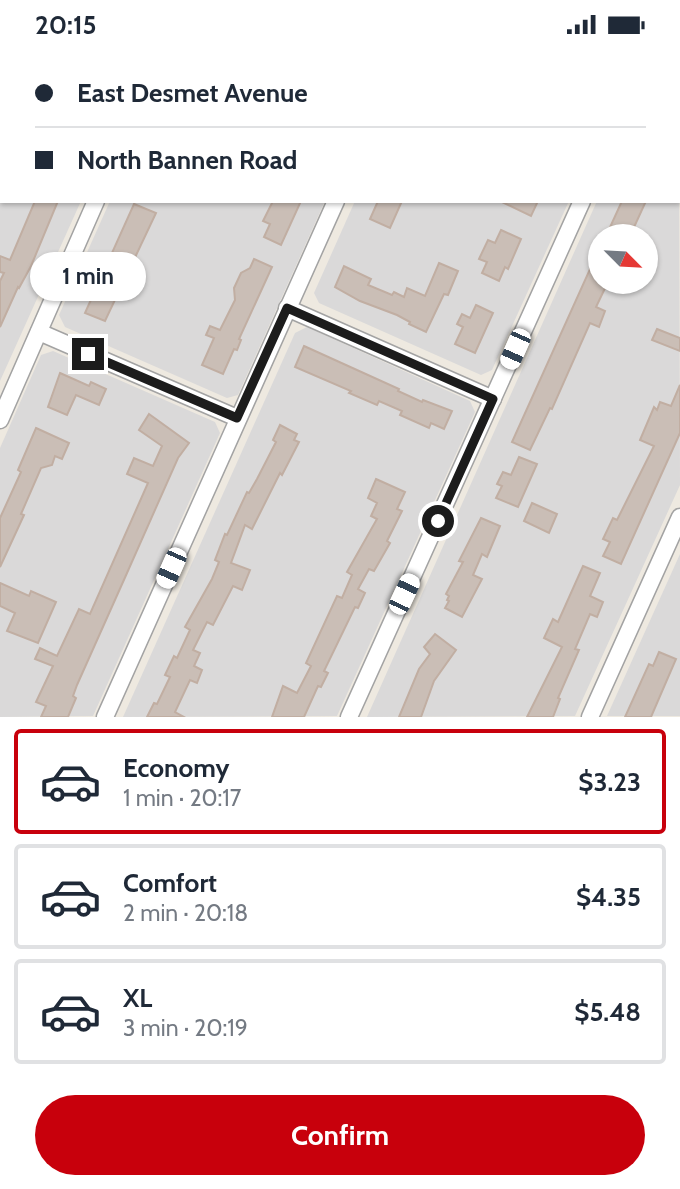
<!DOCTYPE html>
<meta charset="utf-8">
<style>
body{margin:0;font-family:Cabin,sans-serif;background:#f6f6f7;color:#1f2937;height:100vh;display:flex;flex-direction:column;font-size:26px;white-space:nowrap}
*{box-sizing:border-box;margin:0}
p{font-size:23px;color:#747a83}
.icon{flex:none;width:38px;height:38px;fill:none;stroke:currentColor;stroke-width:2;stroke-linecap:round;stroke-linejoin:round}
.map{position:relative;height:668px;overflow:hidden}
.details{display:flex;flex-direction:column;background:#fff;flex:1}
.details>*{flex:none}
.hud{position:absolute;left:0px;top:0px;width:681px;height:154px;box-shadow:0 2px 5px #0004;display:grid;align-content:center;height:154px;padding:0 35px;background:#fff}
.needle{width:46px;rotate:114deg}
.fabs{position:absolute;left:588px;top:175px;display:grid;gap:14px}
.fabs a{display:grid;place-items:center;width:70px;height:70px;border-radius:50%;background:#fff;box-shadow:0 2px 5px #0004;font-size:35px}
.end{position:absolute;width:32px;height:32px;margin:-16px;border:9px solid #1c1c1c;background:#fff;box-shadow:0 0 0 4px #fff}
.from{border-radius:50%}
.bubble{position:absolute;height:49px;border-radius:24px;background:#fff;box-shadow:0 2px 5px #0004;font-size:23px;font-weight:700;line-height:49px;text-align:center}
.car{position:absolute;width:21px;height:42px;margin:-21px -10px;border-radius:9px;box-shadow:0 0 5px 2px #0007;background:linear-gradient(#fff 24%,#345 0 40%,#fff 0 76%,#345 0 86%,#fff 0)}
.hud b{display:flex;align-items:center;gap:24px;height:66px;font-size:26px}
.hud b+b{border-top:2px solid #e0e1e3}
.hud i{width:18px;height:18px;background:#1f2937}
ul{padding:12px 0 0;list-style:none}
li{display:flex;align-items:center;gap:21px;height:105px;margin:0 14px 10px;padding:0 21px;border:4px solid #e0e1e3;border-radius:7px}
li div{flex:1}
li b{display:block;font-size:26px}
li em{font-style:normal;font-weight:700}
li.selected{border-color:#c8000c}
li>.icon{width:63px;height:63px;stroke-width:1.5}
.button{display:flex;gap:14px;margin-top:auto;padding:14px 35px}
.button a{flex:1;height:80px;border-radius:42px;background:#c8000c;color:#fff;font-size:28px;font-weight:700;line-height:80px;text-align:center}
.status{display:flex;justify-content:space-between;align-items:center;height:49px;padding:0 35px;background:#fff;direction:ltr}
.status svg{height:19px;fill:currentColor}
.map>svg:first-child{display:block}
</style>
<div class="status"><b>20:15</b><svg viewBox="0 0 49 12"><path d="M0 12V9h3v3zM5 12V6h3v6zM10 12V3h3v9zM15 12V0h3v12zM26 1h20v11H26zM47 4h2v5h-2z"/></svg></div>
<div class="map">
<svg width="680" height="668" viewBox="0 0 680 668">
<rect width="100%" height="100%" fill="#eee9e0"/>
<g fill="#dad9d9" fill-rule="evenodd">
<polygon points="0,0 150,0 2,2 2,152 81,152 0,332"/>
<polygon points="179,0 393,0 178,2"/>
<path d="M679 85 680 436 575 667 367 668 597 152H679ZM600 187H646V233H600Z"/>
<polygon points="110,152 325,152 238,346 227,349 65,278 59,266"/>
<polygon points="355,152 569,152 492,321 481,326 319,254 314,244"/>
<polygon points="307,278 470,352 475,363 337,667 123,668 295,284"/>
<polygon points="53,302 215,373 220,384 93,667 0,668 0,399 41,306"/>
<polygon points="680,505 680,667 607,667"/>
</g>
<g fill="#cabeb6" stroke="#c1aea2" stroke-width="2">
<polygon points="35,152 58,152 31,217 19,239 18,238 0,278 0,232 4,224 0,223 0,207 10,211"/>
<polygon points="273,152 301,152 281,196 264,188 270,175 263,172"/>
<polygon points="378,152 402,152 390,179 370,170"/>
<polygon points="500,152 538,152 531,167"/>
<polygon points="622,152 646,152 630,187 606,187"/>
<polygon points="134,155 156,164 105,272 85,264"/>
<polygon points="501,181 521,190 508,220 505,218 499,232 482,224 487,213 479,210 488,191 495,194"/>
<polygon points="600,198 600,233 608,233 596,258 605,262 599,278 590,274 552,360 550,359 530,401 512,393"/>
<polygon points="254,210 272,218 239,290 241,291 237,301 234,300 223,325 202,316 214,289 206,286 210,277 220,281 235,251 234,239 241,224 250,219"/>
<polygon points="439,214 458,222 448,246 444,245 426,283 409,275 410,273 397,266 360,252 335,238 344,217 371,230 368,236 392,246 394,243 404,248 407,239 425,247"/>
<polygon points="476,256 493,264 475,304 455,295 463,278 457,275 462,265 470,269"/>
<polygon points="657,280 680,289 680,302 652,291"/>
<polygon points="304,297 399,340 398,342 422,353 423,351 452,362 444,380 431,374 429,379 400,366 402,362 379,352 377,356 349,344 351,342 295,318"/>
<polygon points="60,324 89,337 91,333 106,340 99,356 76,346 67,366 48,358"/>
<polygon points="680,336 680,384 621,515 603,507 610,493 603,490 613,469 617,471 654,397 640,391 654,358 657,361 660,353 671,357"/>
<polygon points="149,365 189,394 178,409 127,524 77,636 73,647 76,649 68,668 41,668 46,657 36,653 53,617 35,610 40,599 57,607 79,560 90,565 148,434 127,425 134,409 153,417 162,397 139,381"/>
<polygon points="280,376 297,385 294,391 299,393 282,426 280,424 252,480 245,476 231,514 250,521 242,541 233,537 213,576 207,573 193,601 200,604 194,617 202,621 197,634 190,631 175,663 184,668 147,668 154,654 157,655 170,628 165,626 174,607 177,609 190,581 185,578 212,530 219,513 215,511 225,485 227,486 247,443 249,444 257,430 276,393 273,391"/>
<polygon points="36,379 69,394 62,410 55,407 52,416 41,419 21,465 24,466 0,518 0,469 21,423 18,421"/>
<polygon points="519,408 537,415 518,458 496,449 502,437 497,435 503,423 511,426"/>
<polygon points="376,430 405,443 397,460 402,462 387,492 390,494 374,522 369,520 358,540 365,544 358,559 355,558 324,622 328,624 321,638 318,637 304,668 272,668 283,637 297,644 311,617 306,614 337,547 342,549 352,526 347,523 377,470 371,467 377,454 368,449"/>
<polygon points="532,454 557,465 549,484 524,472"/>
<polygon points="481,469 500,477 487,508 482,505 473,526 482,530 462,568 445,559 449,552 447,551 449,547 446,545 463,513 459,512"/>
<polygon points="583,517 600,524 590,547 603,553 597,568 590,565 575,600 579,601 558,649 560,650 553,668 527,668 562,598 544,589 553,570 558,573"/>
<polygon points="0,534 29,547 31,542 56,553 38,594 7,582 15,564 0,557"/>
<polygon points="435,585 456,601 434,632 421,668 399,668 419,620 430,605 424,598"/>
<polygon points="659,603 676,610 651,668 625,668 649,615 653,617"/>
</g>
<g fill="none" stroke-linecap="round" stroke-linejoin="round">
<g stroke="#a3a3a3" stroke-width="19">
<g id="street">
<polyline points="162,2 163,0"/>
<polyline points="404,2 405,0"/>
<polyline points="287,259 493,350"/>
<polyline points="39,283 237,369"/>
<polyline points="0,371 96,152"/>
<polyline points="105,668 336,152"/>
<polyline points="349,668 582,152"/>
<polyline points="590,668 680,468"/>
</g>
</g>
<g stroke="#945a00" stroke-width="30">
<g id="primary">
<polyline points="552,0 556,2"/>
<polyline points="679,55 680,56"/>
</g>
</g>
<use href="#street" stroke="#fff" stroke-width="16"/>
<use href="#primary" stroke="#ffcb95" stroke-width="26"/>
</g>
<g fill="none" stroke-linecap="round" stroke-linejoin="round">
<polyline stroke="#1c1c1c" stroke-width="9" points="88,305 237,369 287,259 493,350 438,472"/>
</g>
</svg>
<div class="fabs">
<a><svg class="needle" viewBox="-14 -14 28 28"><path d="M0-13l5 13h-10z" fill="#e53935"/><path d="M0 13l5-13h-10z" fill="#747a83"/></svg></a>
</div>
<i class="end from" style="left:438px;top:472px"></i>
<i class="end" style="left:88px;top:305px"></i>
<div class="bubble" style="left:30px;top:203px;width:116px">1 min</div>
<i class="car" style="left:515px;top:300px;rotate:204deg"></i>
<i class="car" style="left:171px;top:519px;rotate:204deg"></i>
<i class="car" style="left:404px;top:545px;rotate:25deg"></i>
<div class="hud">
<b><i class="from"></i>East Desmet Avenue</b>
<b><i></i>North Bannen Road</b>
</div>
</div>
<section class="details">
<ul>
<li class="selected"><svg class="icon" aria-label="car" viewBox="0 0 24 24"><path d="M5 17H2v-5l4-1 3-4h7l3 4 3 1v5h-3M9 17h6M6 11h13"/><circle cx="7" cy="17" r="2"/><circle cx="17" cy="17" r="2"/></svg><div><b>Economy</b><p>1 min · 20:17</p></div><em>$3.23</em></li>
<li><svg class="icon" aria-label="car" viewBox="0 0 24 24"><path d="M5 17H2v-5l4-1 3-4h7l3 4 3 1v5h-3M9 17h6M6 11h13"/><circle cx="7" cy="17" r="2"/><circle cx="17" cy="17" r="2"/></svg><div><b>Comfort</b><p>2 min · 20:18</p></div><em>$4.35</em></li>
<li><svg class="icon" aria-label="car" viewBox="0 0 24 24"><path d="M5 17H2v-5l4-1 3-4h7l3 4 3 1v5h-3M9 17h6M6 11h13"/><circle cx="7" cy="17" r="2"/><circle cx="17" cy="17" r="2"/></svg><div><b>XL</b><p>3 min · 20:19</p></div><em>$5.48</em></li>
</ul>
<div class="button"><a>Confirm</a></div>
</section>
